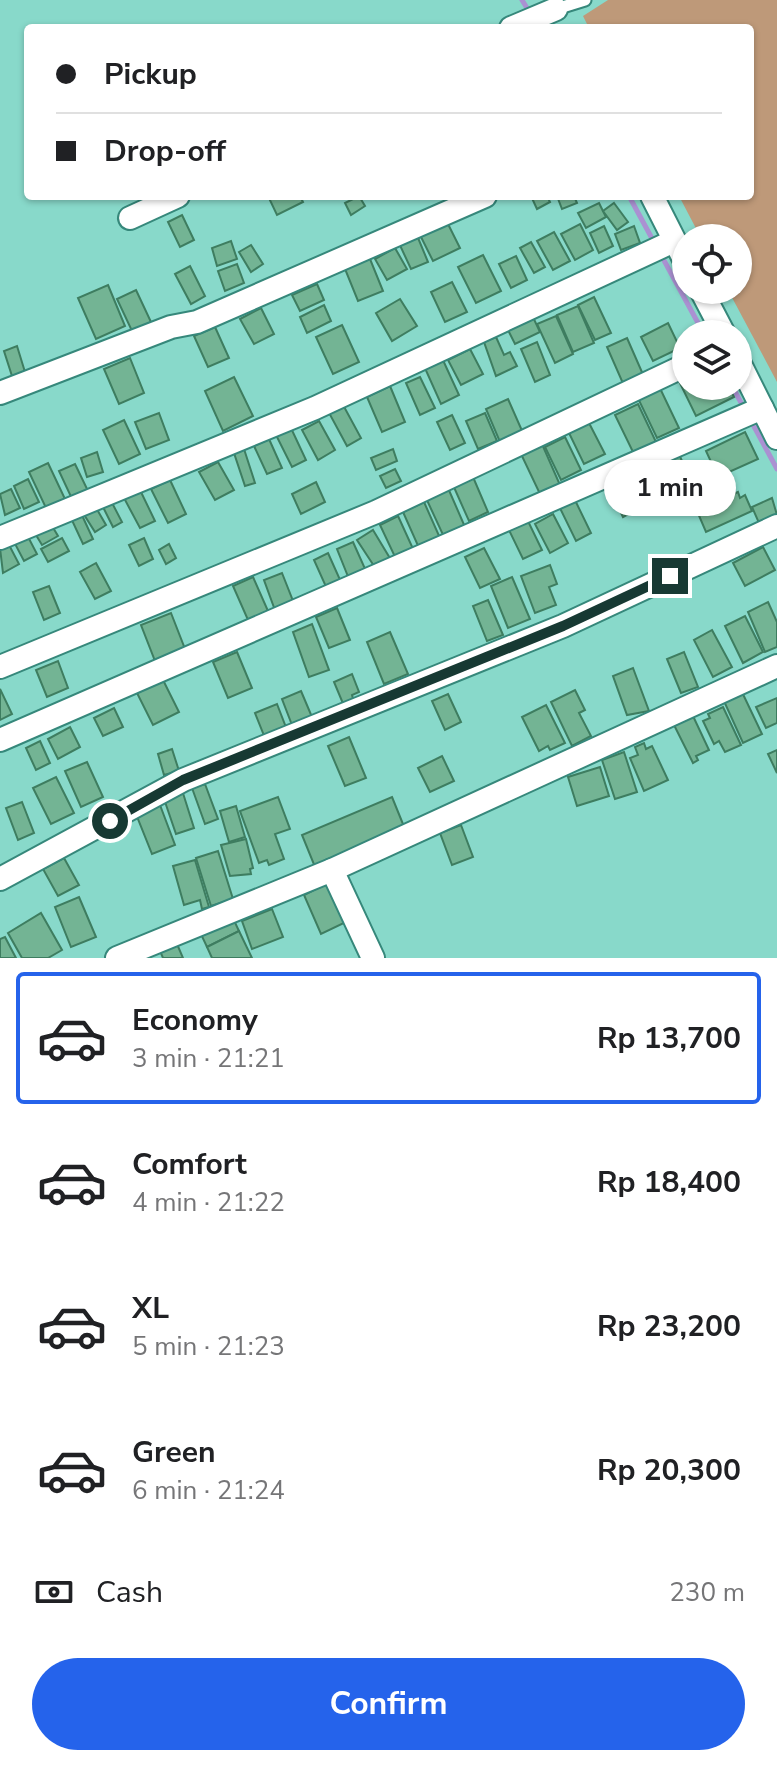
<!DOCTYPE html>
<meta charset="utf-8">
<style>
body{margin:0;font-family:"Nunito Sans",sans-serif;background:#f2f2f2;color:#202124;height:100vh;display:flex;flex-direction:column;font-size:30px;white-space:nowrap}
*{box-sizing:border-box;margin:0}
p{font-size:26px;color:#757577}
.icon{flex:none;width:44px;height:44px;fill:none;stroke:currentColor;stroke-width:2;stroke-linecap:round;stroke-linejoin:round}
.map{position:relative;height:958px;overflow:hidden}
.side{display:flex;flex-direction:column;background:#fff;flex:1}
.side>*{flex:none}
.banner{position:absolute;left:24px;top:24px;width:730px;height:176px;border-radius:8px;box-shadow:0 2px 6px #0004;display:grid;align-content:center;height:176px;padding:0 32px;background:#fff}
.tools{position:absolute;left:672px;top:224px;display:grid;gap:16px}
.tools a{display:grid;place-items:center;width:80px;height:80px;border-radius:50%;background:#fff;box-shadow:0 2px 6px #0004;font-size:40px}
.end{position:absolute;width:36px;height:36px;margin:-18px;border:10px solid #173933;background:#fff;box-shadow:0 0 0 4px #fff}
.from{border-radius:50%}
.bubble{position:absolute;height:56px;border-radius:28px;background:#fff;box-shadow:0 2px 6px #0004;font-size:26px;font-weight:700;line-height:56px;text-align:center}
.banner b{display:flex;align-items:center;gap:28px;height:76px;font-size:30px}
.banner b+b{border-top:2px solid #e0e0e0}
.banner i{width:20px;height:20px;background:#202124}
ul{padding:14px 0 0;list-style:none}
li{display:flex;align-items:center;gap:24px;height:132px;margin:0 16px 12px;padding:0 16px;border:4px solid transparent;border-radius:8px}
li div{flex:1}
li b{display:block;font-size:30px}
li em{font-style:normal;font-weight:700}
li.on{border-color:#2563eb}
li>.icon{width:72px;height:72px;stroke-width:1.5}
.pay{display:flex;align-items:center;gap:20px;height:88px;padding:0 32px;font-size:30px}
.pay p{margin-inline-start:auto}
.action{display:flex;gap:16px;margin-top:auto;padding:16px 32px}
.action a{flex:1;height:92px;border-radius:48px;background:#2563eb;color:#fff;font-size:32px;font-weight:700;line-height:92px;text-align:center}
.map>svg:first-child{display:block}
</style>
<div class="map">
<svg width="777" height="958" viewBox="0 0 777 958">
<rect width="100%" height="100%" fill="#88d9ca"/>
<polygon fill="#be9979" points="608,0 777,0 777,382 728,290 738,290 738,238 701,238 679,196 750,196 750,28 589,28 583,16"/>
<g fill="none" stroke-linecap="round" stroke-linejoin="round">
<g stroke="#aa91d2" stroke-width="5">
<polyline points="522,0 530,13"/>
<polyline points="629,196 655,244"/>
<polyline points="660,253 704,334"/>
<polyline points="732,386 745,410"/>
<polyline points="750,419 777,469"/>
</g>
</g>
<g fill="#73b494" stroke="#3e7d60" stroke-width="2">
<polygon points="268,196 300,196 303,202 277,215"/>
<polygon points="359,196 365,206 351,215 345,203"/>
<polygon points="531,196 547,196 550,202 537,209"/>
<polygon points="557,196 574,196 577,203 562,209"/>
<polygon points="599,203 606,217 586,228 578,213"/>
<polygon points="614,203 628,222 617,230 603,211"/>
<polygon points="182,215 194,240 180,247 168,222"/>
<polygon points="446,220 460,248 433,261 419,233"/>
<polygon points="580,224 593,250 575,260 561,234"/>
<polygon points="604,226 613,246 599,253 590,233"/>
<polygon points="634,226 640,243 621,250 615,234"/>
<polygon points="554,232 570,261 553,270 537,241"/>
<polygon points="416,233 428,262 411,269 398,241"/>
<polygon points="231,241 237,259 217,266 212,248"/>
<polygon points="531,242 545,267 534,273 520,248"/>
<polygon points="251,245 263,264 251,272 239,252"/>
<polygon points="395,248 407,269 387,280 375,259"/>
<polygon points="368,254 383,291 358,301 343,264"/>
<polygon points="483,255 501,291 476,303 458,267"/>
<polygon points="516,256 527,280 511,288 499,264"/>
<polygon points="237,264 244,283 225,291 218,271"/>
<polygon points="190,266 205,296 191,304 175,274"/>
<polygon points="452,282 467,312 445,322 431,292"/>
<polygon points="317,284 324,300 300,311 292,295"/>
<polygon points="108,285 125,326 96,339 78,298"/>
<polygon points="136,290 151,322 132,331 117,299"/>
<polygon points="594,297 611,333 595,340 578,305"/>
<polygon points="400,299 417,326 392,341 376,313"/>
<polygon points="324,305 331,321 307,333 300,317"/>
<polygon points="578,306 594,343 573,352 557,315"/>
<polygon points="261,308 274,334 254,344 240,319"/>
<polygon points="532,315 540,332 515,344 507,328"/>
<polygon points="556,316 573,354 555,363 537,324"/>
<polygon points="668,323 680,348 653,361 641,337"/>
<polygon points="342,325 359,362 333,374 316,337"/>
<polygon points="215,327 229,358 208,367 194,336"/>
<polygon points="496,337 504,355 510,352 517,366 496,376 484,342"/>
<polygon points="627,338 645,379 625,388 607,347"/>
<polygon points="537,342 550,375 535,382 521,349"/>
<polygon points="17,346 25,372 12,376 4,351"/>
<polygon points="470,349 483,374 461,385 448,360"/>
<polygon points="130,358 144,393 119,404 104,369"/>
<polygon points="442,358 459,395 441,404 424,366"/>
<polygon points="686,370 686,386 705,386 710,395 729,386 734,397 696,416 676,375"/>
<polygon points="234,377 253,416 223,431 205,391"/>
<polygon points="420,377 435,408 420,415 406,383"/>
<polygon points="657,382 679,428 657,438 635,392"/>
<polygon points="390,386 405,422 382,432 367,397"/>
<polygon points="508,399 523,433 500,442 486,409"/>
<polygon points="342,403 361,438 347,446 328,411"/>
<polygon points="638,404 656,442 633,452 615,415"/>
<polygon points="159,413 169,440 146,449 135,422"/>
<polygon points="485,413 497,441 478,449 466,421"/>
<polygon points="452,415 465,443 450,450 437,422"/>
<polygon points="124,420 140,454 119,464 103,430"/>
<polygon points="319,421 335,450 318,460 302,430"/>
<polygon points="589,423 605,454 584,464 569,433"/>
<polygon points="290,426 306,460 292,467 275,433"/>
<polygon points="745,432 758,459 718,477 706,451"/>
<polygon points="565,437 581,470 561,480 545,447"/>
<polygon points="269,439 282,468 267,474 254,446"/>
<polygon points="542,444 560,485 540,494 521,454"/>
<polygon points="244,449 255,483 245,486 234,453"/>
<polygon points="393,449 397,461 376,470 371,458"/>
<polygon points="97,452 103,472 87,477 81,458"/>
<polygon points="678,452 693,486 670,496 655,463"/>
<polygon points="218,462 234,490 215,500 199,472"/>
<polygon points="48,463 65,499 46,508 29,472"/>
<polygon points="75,464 89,493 73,501 59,471"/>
<polygon points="650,464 665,493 646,503 631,474"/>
<polygon points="395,469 401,481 386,488 380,476"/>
<polygon points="628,475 643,506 623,517 608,486"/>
<polygon points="473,477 488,512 469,521 453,485"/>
<polygon points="28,479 39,502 24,509 14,486"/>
<polygon points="170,480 186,514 168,523 151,489"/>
<polygon points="316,482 325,502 301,514 292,494"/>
<polygon points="448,488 465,527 444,537 426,498"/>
<polygon points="11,489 20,508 5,515 0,494"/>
<polygon points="140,490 155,521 140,528 124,498"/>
<polygon points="738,492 740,498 745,495 752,511 706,532 697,511"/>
<polygon points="573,496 591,533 576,541 558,504"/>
<polygon points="772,498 777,515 759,523 752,507"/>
<polygon points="110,499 122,522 113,527 101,503"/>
<polygon points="424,502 440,538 419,548 403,512"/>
<polygon points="95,506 106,525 95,532 83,513"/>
<polygon points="80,511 93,539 83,544 70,516"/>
<polygon points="553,514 568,543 550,553 535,524"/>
<polygon points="398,516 414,551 396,559 380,525"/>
<polygon points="526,517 542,550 523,559 507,526"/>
<polygon points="49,521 58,536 42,545 33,530"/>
<polygon points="373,530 391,560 376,569 357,540"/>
<polygon points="26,533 37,554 24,561 13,540"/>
<polygon points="62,538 69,551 48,562 41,549"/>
<polygon points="144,538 153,559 139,566 129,545"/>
<polygon points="353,542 366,571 349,579 337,549"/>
<polygon points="8,543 19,564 3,573 0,548"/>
<polygon points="169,544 176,558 166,564 159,550"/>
<polygon points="763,547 775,570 745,586 733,563"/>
<polygon points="484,548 500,579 480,588 465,557"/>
<polygon points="328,553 341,582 327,589 314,560"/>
<polygon points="96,563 111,591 95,599 80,572"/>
<polygon points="550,565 557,584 549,587 556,605 535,613 521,576"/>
<polygon points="282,573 295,606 276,613 264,580"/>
<polygon points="253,577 268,611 248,620 233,586"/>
<polygon points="512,577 530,619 508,628 491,586"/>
<polygon points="49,586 60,613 44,620 33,592"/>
<polygon points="488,600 503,635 487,641 473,606"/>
<polygon points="768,602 777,622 777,647 765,652 748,612"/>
<polygon points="337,608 350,640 329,648 316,617"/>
<polygon points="171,613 185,649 155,661 141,625"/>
<polygon points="745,616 763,652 743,663 725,626"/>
<polygon points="312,624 329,670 309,677 293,632"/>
<polygon points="712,630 732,667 713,677 694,640"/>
<polygon points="390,632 408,674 384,684 367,642"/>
<polygon points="237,652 252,688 228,698 213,662"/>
<polygon points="684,652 698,687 681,693 667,659"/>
<polygon points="58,661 68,688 47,697 36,670"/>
<polygon points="633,668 649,711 627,715 613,676"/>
<polygon points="352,674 359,692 352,695 354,702 344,706 334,682"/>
<polygon points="163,680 179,712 153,725 137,693"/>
<polygon points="0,689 12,714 0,720"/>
<polygon points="575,690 585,710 579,713 591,736 572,746 551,702"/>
<polygon points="741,690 762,734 743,743 723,699"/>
<polygon points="301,691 312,717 292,725 282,699"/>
<polygon points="448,694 461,722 445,730 432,701"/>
<polygon points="777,698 777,723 766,728 756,707"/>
<polygon points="277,704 287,730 265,738 255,713"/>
<polygon points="546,705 565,743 550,750 548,746 539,751 522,717"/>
<polygon points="723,707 741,745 725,752 719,741 714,744 703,721 710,718 708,714"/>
<polygon points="114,708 123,727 103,736 94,718"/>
<polygon points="693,716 709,750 696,756 698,760 693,763 674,725"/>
<polygon points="70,727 80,747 58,759 48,739"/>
<polygon points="349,737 366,778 345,786 328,746"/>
<polygon points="40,741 50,763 36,770 26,748"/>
<polygon points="644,743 646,749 652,746 668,780 644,791 630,758 638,755 635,747"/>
<polygon points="172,749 179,771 164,775 158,754"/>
<polygon points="777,750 777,773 768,754"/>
<polygon points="624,752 637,792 615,799 602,760"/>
<polygon points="442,756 454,781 430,792 418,768"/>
<polygon points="87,762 103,797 81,807 65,771"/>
<polygon points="600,767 609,796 577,806 568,777"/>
<polygon points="56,777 74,813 51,824 33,788"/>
<polygon points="205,784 218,819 205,824 192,788"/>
<polygon points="182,790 194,828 176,834 163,796"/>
<polygon points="278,797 290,829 275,834 284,859 269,865 267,860 259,863 240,811"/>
<polygon points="392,797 405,829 315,867 302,835"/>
<polygon points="22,802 34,833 18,840 6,808"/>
<polygon points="160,805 175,845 152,854 136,814"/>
<polygon points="236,806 245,837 229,842 220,811"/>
<polygon points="461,825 473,857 452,865 440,833"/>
<polygon points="246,839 253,868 250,869 251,874 230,876 221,845"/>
<polygon points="218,851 233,899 211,906 196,858"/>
<polygon points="64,858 79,885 58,896 43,869"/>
<polygon points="195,860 209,907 202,909 200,900 184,905 173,866"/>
<polygon points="330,882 348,921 321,934 304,895"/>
<polygon points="79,897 96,937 71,947 55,907"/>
<polygon points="272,909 283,937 252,949 242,921"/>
<polygon points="41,913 62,950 48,958 22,958 8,933"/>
<polygon points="231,914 239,931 207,947 199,930"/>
<polygon points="239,931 252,958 212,958 207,947"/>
<polygon points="5,937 16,958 0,958 0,939"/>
<polygon points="177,944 183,958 163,958 160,951"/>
</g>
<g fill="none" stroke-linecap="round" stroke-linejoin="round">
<g stroke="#36887b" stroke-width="15">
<polyline id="lane" points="556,9 585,0"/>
</g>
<g stroke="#36887b" stroke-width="26">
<g id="street">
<polyline points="511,28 556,9"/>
<polyline points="652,196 686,263"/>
<polyline points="130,218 178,196"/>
<polyline points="701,290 724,334"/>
<polyline points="738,360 777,438"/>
<polyline points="0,393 171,327 197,322 485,196"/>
<polyline points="0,538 315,408 674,241"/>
<polyline points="0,667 376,512 686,365"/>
<polyline points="0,740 762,408"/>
<polyline points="332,870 373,958"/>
<polyline points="0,879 183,780 563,626 777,526"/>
<polyline points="117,958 332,870 777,666"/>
</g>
</g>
<use href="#lane" stroke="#fff" stroke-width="11"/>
<use href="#street" stroke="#fff" stroke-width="22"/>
</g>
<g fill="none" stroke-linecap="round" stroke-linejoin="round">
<polyline stroke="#173933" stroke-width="10" points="110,821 183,780 563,626 670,576"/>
</g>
</svg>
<div class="tools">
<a><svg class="icon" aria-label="locate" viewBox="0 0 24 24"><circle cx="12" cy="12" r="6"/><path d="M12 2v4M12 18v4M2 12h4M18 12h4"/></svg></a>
<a><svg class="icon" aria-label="layers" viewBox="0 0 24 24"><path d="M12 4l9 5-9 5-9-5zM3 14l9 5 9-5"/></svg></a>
</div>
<i class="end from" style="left:110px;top:821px"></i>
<i class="end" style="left:670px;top:576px"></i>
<div class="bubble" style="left:604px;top:460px;width:132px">1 min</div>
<div class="banner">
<b><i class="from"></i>Pickup</b>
<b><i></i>Drop-off</b>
</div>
</div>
<section class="side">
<ul>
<li class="on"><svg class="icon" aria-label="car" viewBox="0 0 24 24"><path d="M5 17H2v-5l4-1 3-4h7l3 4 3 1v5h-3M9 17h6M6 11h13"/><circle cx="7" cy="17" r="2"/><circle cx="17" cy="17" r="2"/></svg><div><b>Economy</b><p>3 min · 21:21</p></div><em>Rp 13,700</em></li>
<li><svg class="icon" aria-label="car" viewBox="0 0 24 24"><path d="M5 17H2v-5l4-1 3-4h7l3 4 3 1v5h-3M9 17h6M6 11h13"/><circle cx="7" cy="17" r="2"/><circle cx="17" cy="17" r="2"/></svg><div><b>Comfort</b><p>4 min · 21:22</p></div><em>Rp 18,400</em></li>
<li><svg class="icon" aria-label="car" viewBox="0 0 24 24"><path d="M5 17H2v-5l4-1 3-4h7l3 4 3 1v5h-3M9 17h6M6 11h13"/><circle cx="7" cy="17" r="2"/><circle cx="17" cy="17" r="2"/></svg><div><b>XL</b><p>5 min · 21:23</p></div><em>Rp 23,200</em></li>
<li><svg class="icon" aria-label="car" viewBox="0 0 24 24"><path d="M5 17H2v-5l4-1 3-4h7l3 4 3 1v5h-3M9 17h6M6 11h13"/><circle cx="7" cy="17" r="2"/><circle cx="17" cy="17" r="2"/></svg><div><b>Green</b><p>6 min · 21:24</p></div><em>Rp 20,300</em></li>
</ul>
<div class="pay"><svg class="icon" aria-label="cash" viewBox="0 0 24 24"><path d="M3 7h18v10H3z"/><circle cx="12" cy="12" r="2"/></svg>Cash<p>230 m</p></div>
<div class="action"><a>Confirm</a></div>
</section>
